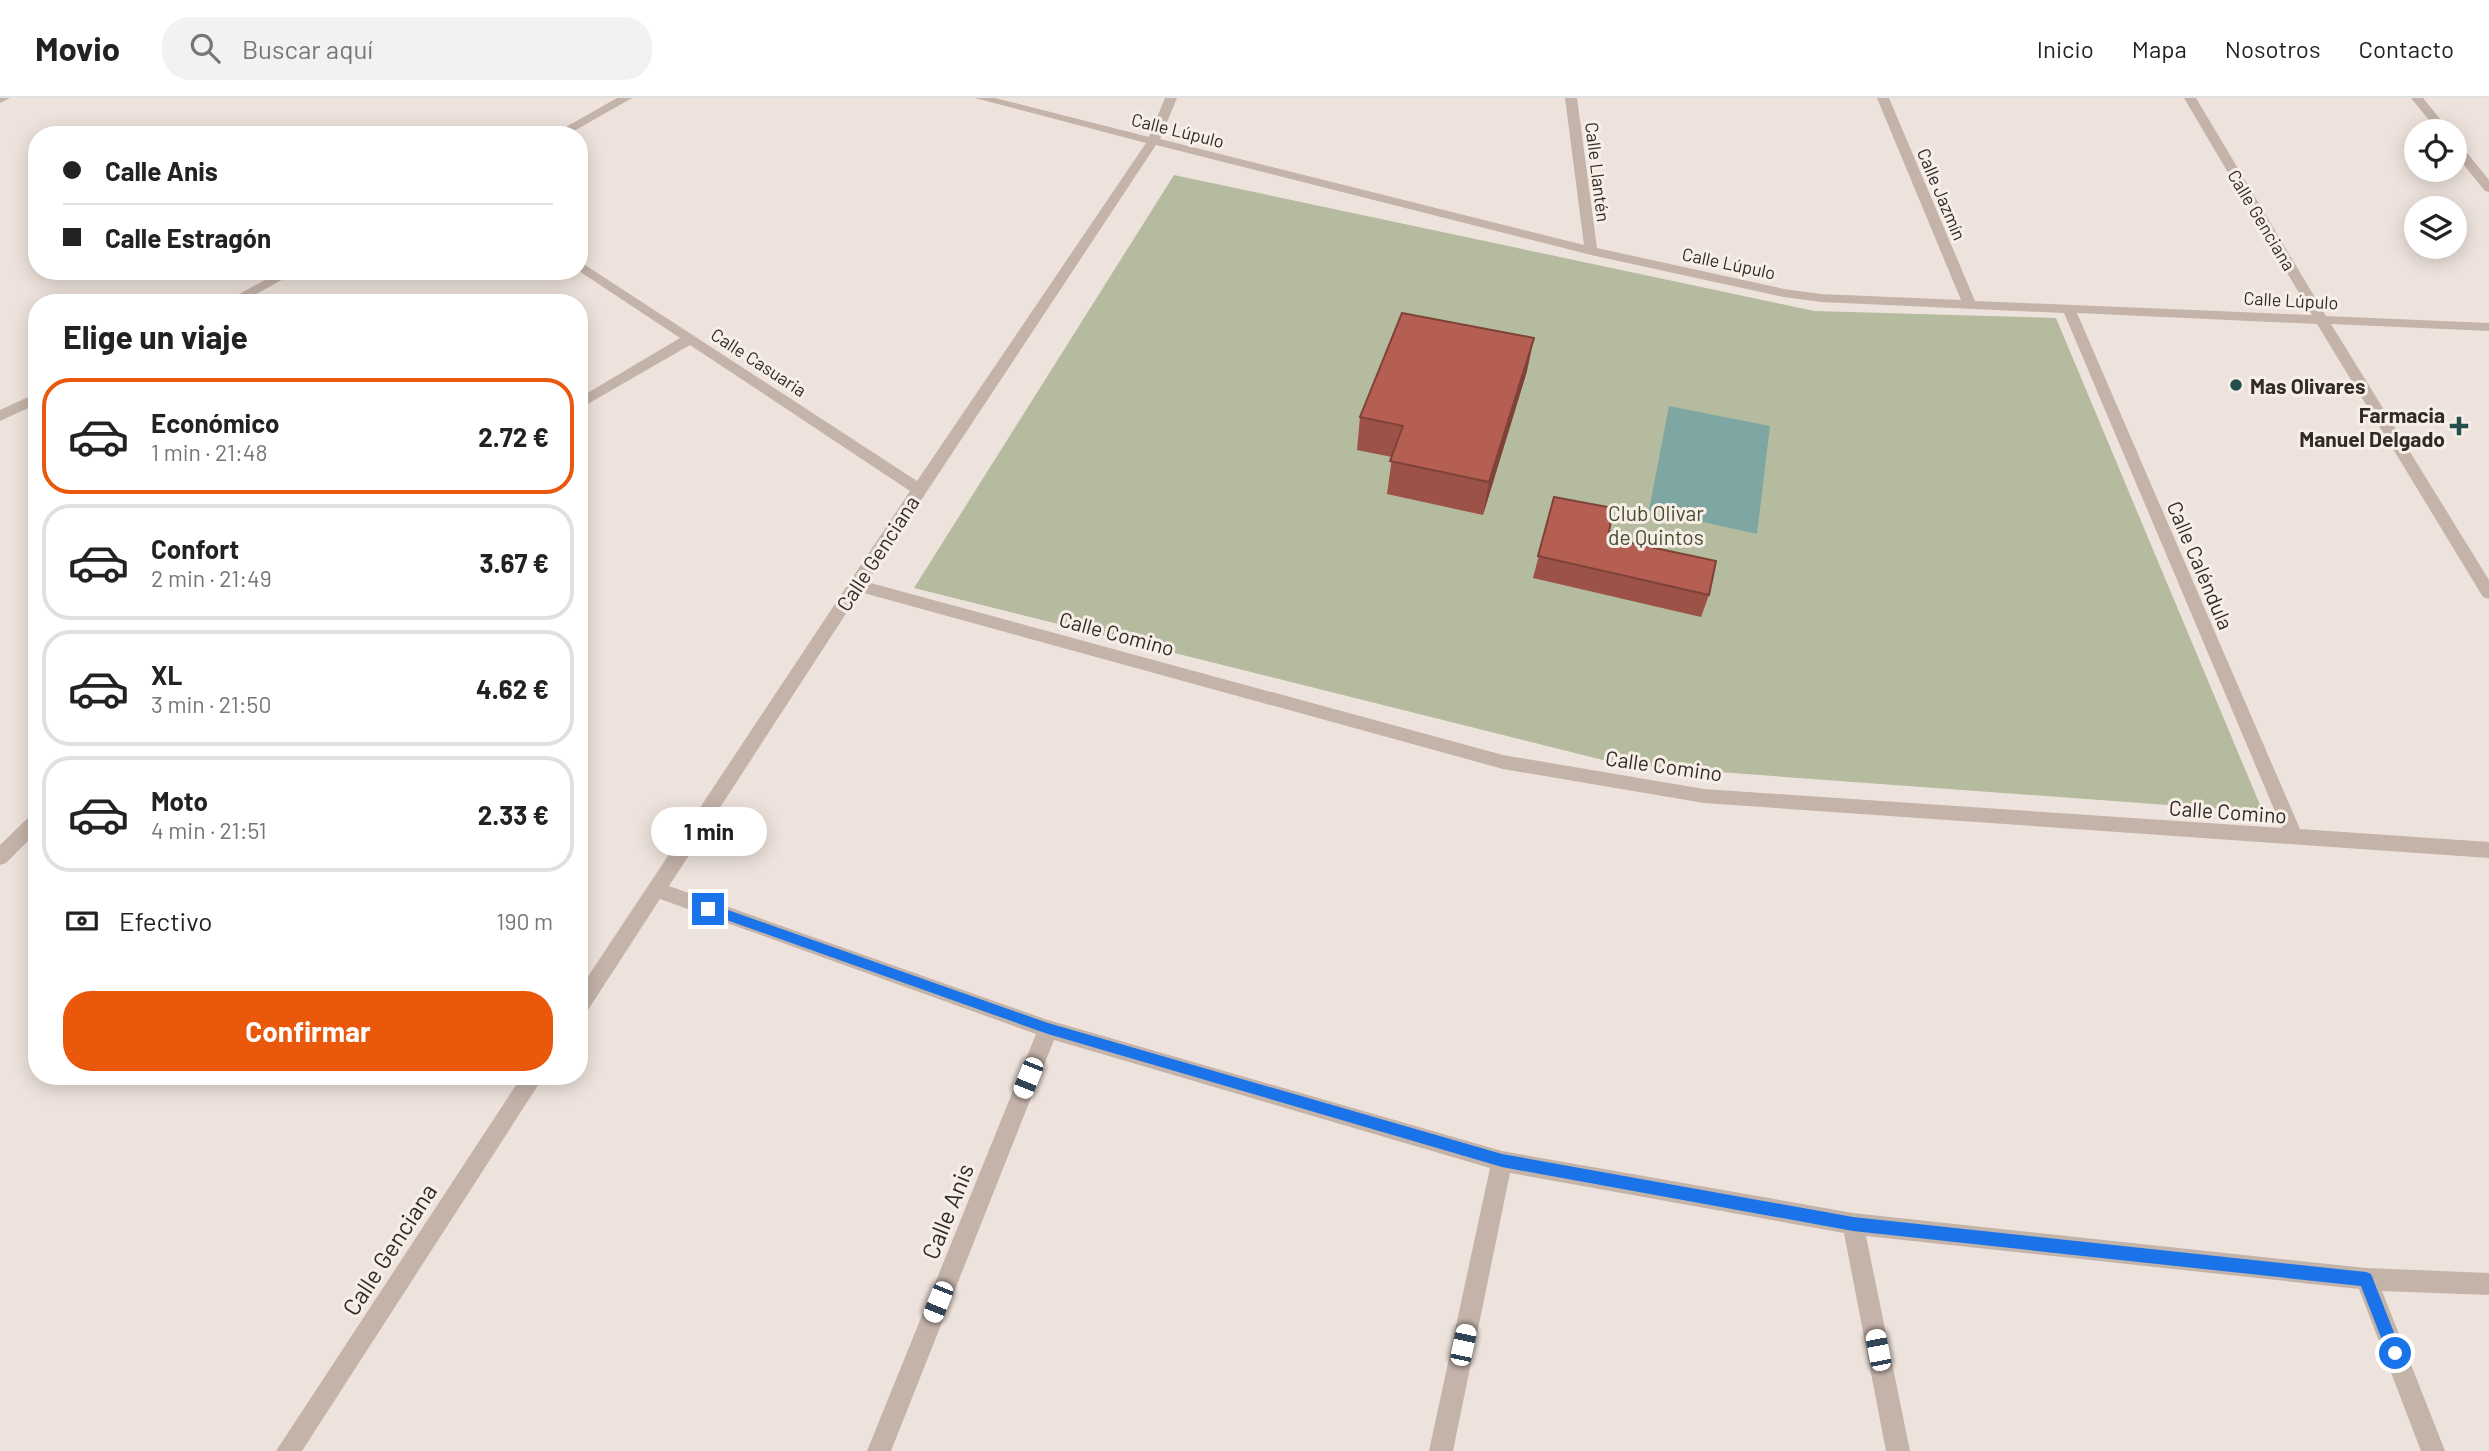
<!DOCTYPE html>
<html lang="es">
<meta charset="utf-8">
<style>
body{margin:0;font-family:Barlow,sans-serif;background:#f2f2f2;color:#222;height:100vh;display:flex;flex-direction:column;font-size:26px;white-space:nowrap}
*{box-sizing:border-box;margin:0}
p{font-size:23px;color:#767676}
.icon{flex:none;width:38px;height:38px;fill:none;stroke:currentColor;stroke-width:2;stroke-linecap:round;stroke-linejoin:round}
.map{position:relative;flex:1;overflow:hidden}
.drawer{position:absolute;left:28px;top:196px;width:560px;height:791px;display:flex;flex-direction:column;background:#fff;border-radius:28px;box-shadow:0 4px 18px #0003}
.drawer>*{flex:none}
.top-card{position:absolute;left:28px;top:28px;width:560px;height:154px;border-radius:28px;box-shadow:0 4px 18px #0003;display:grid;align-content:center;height:154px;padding:0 35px;background:#fff}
.buttons{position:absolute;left:2404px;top:21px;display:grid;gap:14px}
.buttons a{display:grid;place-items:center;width:63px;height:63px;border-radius:50%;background:#fff;box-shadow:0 4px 18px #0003;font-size:35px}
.end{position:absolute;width:32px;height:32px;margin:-16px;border:9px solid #1a73e8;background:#fff;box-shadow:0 0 0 4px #fff}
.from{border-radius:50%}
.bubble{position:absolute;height:49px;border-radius:24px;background:#fff;box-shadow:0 4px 18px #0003;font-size:23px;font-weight:700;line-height:49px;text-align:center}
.car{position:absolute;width:21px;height:42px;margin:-21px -10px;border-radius:9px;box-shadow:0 0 5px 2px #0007;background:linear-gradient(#fff 24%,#345 0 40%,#fff 0 76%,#345 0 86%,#fff 0)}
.top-card b{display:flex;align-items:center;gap:24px;height:66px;font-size:26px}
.top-card b+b{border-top:2px solid #e0e0e0}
.top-card i{width:18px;height:18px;background:#222}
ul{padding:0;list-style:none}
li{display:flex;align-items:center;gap:21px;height:116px;margin:0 14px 10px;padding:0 21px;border:4px solid #e0e0e0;border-radius:28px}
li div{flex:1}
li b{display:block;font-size:26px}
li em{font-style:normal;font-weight:700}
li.selected{border-color:#ea580c}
li>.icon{width:63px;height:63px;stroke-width:1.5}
h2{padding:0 35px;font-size:32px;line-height:84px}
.pay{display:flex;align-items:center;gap:18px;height:77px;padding:0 35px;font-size:26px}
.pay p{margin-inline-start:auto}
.cta{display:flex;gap:14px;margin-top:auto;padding:14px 35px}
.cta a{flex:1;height:80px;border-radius:28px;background:#ea580c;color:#fff;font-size:28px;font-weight:700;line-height:80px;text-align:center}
header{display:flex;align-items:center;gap:42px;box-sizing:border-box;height:98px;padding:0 35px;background:#fff;border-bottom:2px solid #e0e0e0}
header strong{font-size:33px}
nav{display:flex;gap:38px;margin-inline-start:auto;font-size:24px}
.search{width:490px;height:63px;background:#f2f2f2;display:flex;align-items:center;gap:18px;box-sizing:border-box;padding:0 24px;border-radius:28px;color:#767676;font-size:26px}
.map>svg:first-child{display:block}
</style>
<header>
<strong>Movio</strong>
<div class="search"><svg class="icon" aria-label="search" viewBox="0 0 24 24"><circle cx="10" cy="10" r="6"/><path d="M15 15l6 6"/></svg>Buscar aquí</div>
<nav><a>Inicio</a><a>Mapa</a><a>Nosotros</a><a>Contacto</a></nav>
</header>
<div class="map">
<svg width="2489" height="1353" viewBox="0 0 2489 1353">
<rect width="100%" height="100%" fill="#eee3dc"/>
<polygon fill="#b4bb9e" points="1174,77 1814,213 2056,220 2263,714 1623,667 914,490"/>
<polygon fill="#7ea7a4" points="1669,308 1770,328 1757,436 1649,412"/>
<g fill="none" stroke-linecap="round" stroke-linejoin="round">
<g fill="#c4b3a9" fill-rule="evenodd">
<polygon points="0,0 10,0 0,5"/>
<polygon points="617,0 632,0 567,37 552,37"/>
<path d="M975 0H995L1149 39 1165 0H1177L1160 41 1584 147 1565 0H1577L1597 150 1784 191 1821 196 1961 202 1877 0H1889L1975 203 2312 217 2184 0H2196L2326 218 2489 225V233L2331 226 2489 482V501L2483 499 2317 226 2077 215 2300 731 2489 744V760L1704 705 1503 671 860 494 669 788 1048 922 1502 1053 1853 1115 2366 1170 2489 1175V1197L2382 1193 2445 1353H2421L2359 1191 1866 1138 1910 1353H1886L1844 1135 1510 1075 1453 1353H1429L1490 1070 1054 942 891 1353H867L1036 936 660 801 586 915 579 918V892L910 393 690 247 579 311V300L680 240 579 173V163L917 383 1146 45ZM1156 47 1591 157 1784 199 1821 204 2064 215 2282 730 1704 691 1503 657 867 484Z"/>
<polygon points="2411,0 2423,0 2450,33 2438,33"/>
<polygon points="2455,44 2459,45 2489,82 2489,94 2485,93 2455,56"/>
<polygon points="281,173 298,173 240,205 223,205"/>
<polygon points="37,295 37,306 0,323 0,312"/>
<polygon points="37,715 37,734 6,765 0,767 0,747 31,717"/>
<polygon points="522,978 544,978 302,1353 276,1353"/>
</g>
</g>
<g fill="#9c5247">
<polygon points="1527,273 1483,417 1387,396 1392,359 1357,352 1360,319"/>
<polygon points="1554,399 1608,440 1709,497 1701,519 1533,480"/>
</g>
<polygon fill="#7f4239" points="1534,240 1527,273 1483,417 1489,384"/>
<g fill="#b55f52" stroke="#7f4239" stroke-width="2">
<polygon points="1402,215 1534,240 1489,384 1390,363 1403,328 1360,319"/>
<polygon points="1554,399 1613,410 1608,440 1716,463 1709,497 1538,458"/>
</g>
<polygon fill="#1a73e8" points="708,805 1048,925 1502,1056 1853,1119 2366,1174 2371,1176 2402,1255 2400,1260 2395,1262 2389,1260 2361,1188 1853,1133 1502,1069 1048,936 704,814 704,807"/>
<g fill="#234f4d" stroke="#f6eee7" stroke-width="2.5">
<circle cx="2236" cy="287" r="7"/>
<path d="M2455.5 317.5h7v7h7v7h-7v7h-7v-7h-7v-7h7z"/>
</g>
<g text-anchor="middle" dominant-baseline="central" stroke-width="6" stroke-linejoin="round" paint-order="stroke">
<g font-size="18" fill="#332a28" stroke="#f6eee7">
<text transform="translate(1178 32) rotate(14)">Calle Lúpulo</text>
<text transform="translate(1598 74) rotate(83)">Calle Llantén</text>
<text transform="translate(1942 96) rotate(67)">Calle Jazmín</text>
<text transform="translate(2262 122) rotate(59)">Calle Genciana</text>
<text transform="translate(1729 165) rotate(12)">Calle Lúpulo</text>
<text transform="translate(2291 202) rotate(3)">Calle Lúpulo</text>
<text transform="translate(759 264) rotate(33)">Calle Casuaria</text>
</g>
<g font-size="21" font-weight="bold" fill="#332a28" stroke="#f6eee7" text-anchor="start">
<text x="2250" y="287">Mas Olivares</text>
<text x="2445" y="316" text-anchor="end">Farmacia<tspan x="2445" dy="24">Manuel Delgado</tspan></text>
</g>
<g font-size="21" fill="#464e2f" stroke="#f6eee7">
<text x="1656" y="414">Club Olivar<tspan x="1656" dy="24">de Quintos</tspan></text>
</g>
<g font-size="21" fill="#332a28" stroke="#f6eee7">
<text transform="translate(877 455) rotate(-57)">Calle Genciana</text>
<text transform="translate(2201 467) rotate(67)">Calle Caléndula</text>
<text transform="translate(1117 535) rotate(15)">Calle Comino</text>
<text transform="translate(1664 667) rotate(8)">Calle Comino</text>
<text transform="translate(2228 713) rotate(4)">Calle Comino</text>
</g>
<g font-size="24" fill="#332a28" stroke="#f6eee7">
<text transform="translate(947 1113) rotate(-68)">Calle Anis</text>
<text transform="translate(389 1151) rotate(-57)">Calle Genciana</text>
</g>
</g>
</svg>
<div class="buttons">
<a><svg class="icon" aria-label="locate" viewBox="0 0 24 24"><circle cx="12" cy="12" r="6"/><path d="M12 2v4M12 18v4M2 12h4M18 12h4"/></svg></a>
<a><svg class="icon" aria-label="layers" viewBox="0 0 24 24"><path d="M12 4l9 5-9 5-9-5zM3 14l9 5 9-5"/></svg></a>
</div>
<i class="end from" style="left:2395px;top:1255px"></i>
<i class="end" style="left:708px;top:811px"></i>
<div class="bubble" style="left:651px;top:709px;width:116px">1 min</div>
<i class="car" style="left:1028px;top:980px;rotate:202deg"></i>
<i class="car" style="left:938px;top:1204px;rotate:202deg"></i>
<i class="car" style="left:1463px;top:1247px;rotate:12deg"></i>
<i class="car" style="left:1878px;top:1252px;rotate:349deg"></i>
<div class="top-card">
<b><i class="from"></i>Calle Anis</b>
<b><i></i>Calle Estragón</b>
</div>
<section class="drawer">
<h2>Elige un viaje</h2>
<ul>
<li class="selected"><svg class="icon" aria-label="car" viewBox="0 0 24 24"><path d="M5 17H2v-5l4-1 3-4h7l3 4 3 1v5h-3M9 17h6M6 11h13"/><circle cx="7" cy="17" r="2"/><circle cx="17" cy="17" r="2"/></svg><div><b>Económico</b><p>1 min · 21:48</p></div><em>2.72 €</em></li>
<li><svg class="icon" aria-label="car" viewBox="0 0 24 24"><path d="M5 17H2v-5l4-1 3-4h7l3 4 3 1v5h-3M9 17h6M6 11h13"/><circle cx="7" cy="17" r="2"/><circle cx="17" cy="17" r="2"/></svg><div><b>Confort</b><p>2 min · 21:49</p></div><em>3.67 €</em></li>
<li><svg class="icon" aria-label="car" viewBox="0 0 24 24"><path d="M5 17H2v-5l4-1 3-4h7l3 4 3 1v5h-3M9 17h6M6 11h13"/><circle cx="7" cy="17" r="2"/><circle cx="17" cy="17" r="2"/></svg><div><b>XL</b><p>3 min · 21:50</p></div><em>4.62 €</em></li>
<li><svg class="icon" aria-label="car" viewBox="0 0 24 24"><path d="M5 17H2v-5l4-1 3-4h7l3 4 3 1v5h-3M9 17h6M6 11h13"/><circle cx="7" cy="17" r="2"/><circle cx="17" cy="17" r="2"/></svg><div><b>Moto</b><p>4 min · 21:51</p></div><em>2.33 €</em></li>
</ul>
<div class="pay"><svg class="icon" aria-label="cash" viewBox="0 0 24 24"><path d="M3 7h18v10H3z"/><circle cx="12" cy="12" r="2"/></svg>Efectivo<p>190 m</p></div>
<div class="cta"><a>Confirmar</a></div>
</section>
</div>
